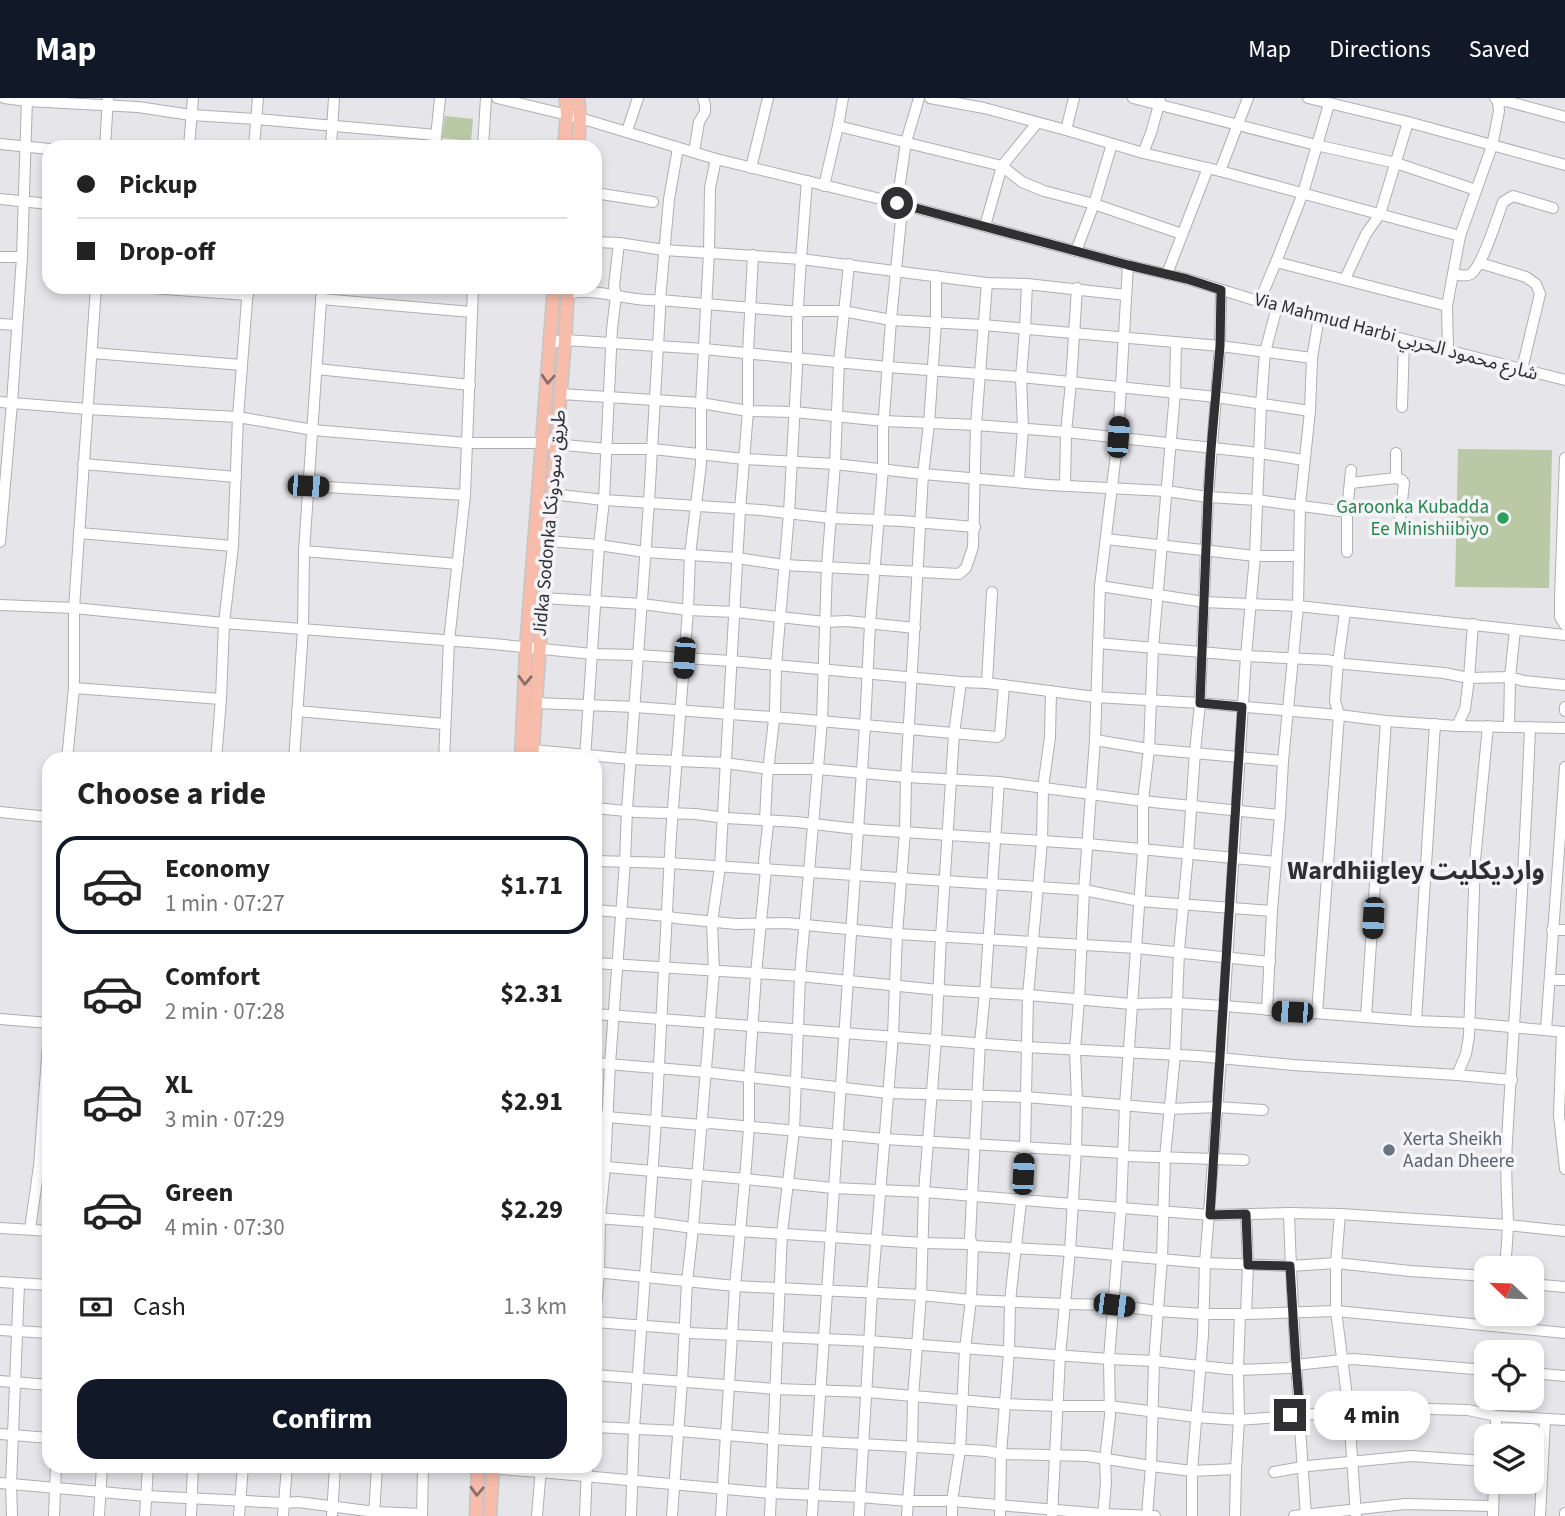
<!DOCTYPE html>
<meta charset="utf-8">
<style>
body{margin:0;font-family:"Source Sans 3","Noto Sans Arabic",sans-serif;background:#f6f6f6;color:#222;height:100vh;display:flex;flex-direction:column;font-size:26px;white-space:nowrap}
*{box-sizing:border-box;margin:0}
p{font-size:23px;color:#767676}
.icon{flex:none;width:38px;height:38px;fill:none;stroke:currentColor;stroke-width:2;stroke-linecap:round;stroke-linejoin:round}
.map{position:relative;flex:1;overflow:hidden}
.sheet{position:absolute;left:42px;top:654px;width:560px;height:721px;display:flex;flex-direction:column;background:#fff;border-radius:21px;box-shadow:0 4px 10px #0003}
.sheet>*{flex:none}
.hud{position:absolute;left:42px;top:42px;width:560px;height:154px;border-radius:21px;box-shadow:0 4px 10px #0003;display:grid;align-content:center;height:154px;padding:0 35px;background:#fff}
.needle{width:46px;rotate:293deg}
.controls{position:absolute;left:1474px;top:1158px;display:grid;gap:14px}
.controls a{display:grid;place-items:center;width:70px;height:70px;border-radius:14px;background:#fff;box-shadow:0 4px 10px #0003;font-size:35px}
.end{position:absolute;width:32px;height:32px;margin:-16px;border:9px solid #302f31;background:#fff;box-shadow:0 0 0 4px #fff}
.from{border-radius:50%}
.bubble{position:absolute;height:49px;border-radius:21px;background:#fff;box-shadow:0 4px 10px #0003;font-size:23px;font-weight:700;line-height:49px;text-align:center}
.car{position:absolute;width:21px;height:42px;margin:-21px -10px;border-radius:9px;box-shadow:0 0 5px 2px #0007;background:linear-gradient(#222 24%,#8ab4d8 0 40%,#222 0 76%,#8ab4d8 0 86%,#222 0)}
.hud b{display:flex;align-items:center;gap:24px;height:66px;font-size:26px}
.hud b+b{border-top:2px solid #e0e0e0}
.hud i{width:18px;height:18px;background:#222}
ul{padding:0;list-style:none}
li{display:flex;align-items:center;gap:21px;height:98px;margin:0 14px 10px;padding:0 21px;border:4px solid transparent;border-radius:21px}
li div{flex:1}
li b{display:block;font-size:26px}
li em{font-style:normal;font-weight:700}
li.on{border-color:#111827}
li>.icon{width:63px;height:63px;stroke-width:1.5}
h2{padding:0 35px;font-size:32px;line-height:84px}
.pay{display:flex;align-items:center;gap:18px;height:77px;padding:0 35px;font-size:26px}
.pay p{margin-inline-start:auto}
.action{display:flex;gap:14px;margin-top:auto;padding:14px 35px}
.action a{flex:1;height:80px;border-radius:21px;background:#111827;color:#fff;font-size:28px;font-weight:700;line-height:80px;text-align:center}
header{display:flex;align-items:center;gap:42px;box-sizing:border-box;height:98px;padding:0 35px;background:#111827;color:#fff}
header strong{font-size:33px}
nav{display:flex;gap:38px;margin-inline-start:auto;font-size:24px}
.map>svg:first-child{display:block}
</style>
<header>
<strong>Map</strong>
<nav><a>Map</a><a>Directions</a><a>Saved</a></nav>
</header>
<div class="map">
<svg width="1565" height="1418" viewBox="0 0 1565 1418">
<rect width="100%" height="100%" fill="#e6e6ea"/>
<g fill="#b9c9a5">
<polygon points="445,18 473,21 471,43 442,40"/>
<polygon points="1458,351 1552,352 1549,490 1455,489"/>
</g>
<g fill="none" stroke-linecap="round" stroke-linejoin="round">
<g stroke="#afaeb2" stroke-width="12">
<g id="minor">
<polyline points="4,0 27,3 138,9 191,17 257,21 436,37"/>
<polyline points="497,0 580,20 716,61 897,105 1128,167 1187,181 1277,209 1565,282"/>
<polyline points="930,0 984,10 1066,32 1143,55 1220,73 1460,138"/>
<polyline points="1133,0 1316,47 1396,65 1476,92"/>
<polyline points="1308,0 1408,24 1565,67"/>
<polyline points="1498,4 1506,3 1565,19"/>
<polyline points="838,28 843,0"/>
<polyline points="1066,32 1074,0"/>
<polyline points="627,33 638,0"/>
<polyline points="0,46 49,51"/>
<polyline points="105,49 108,0"/>
<polyline points="189,49 193,0"/>
<polyline points="254,49 258,0"/>
<polyline points="331,49 334,0"/>
<polyline points="435,49 440,0"/>
<polyline points="483,49 486,0"/>
<polyline points="694,54 699,24 705,14 705,7 703,0"/>
<polyline points="1143,55 1151,35 1160,3"/>
<polyline points="751,70 768,0"/>
<polyline points="1220,73 1248,0"/>
<polyline points="824,88 838,28 1002,68 1022,84 1044,93 1094,106 1182,136"/>
<polyline points="595,95 653,104"/>
<polyline points="0,101 49,106"/>
<polyline points="897,105 906,44 919,0"/>
<polyline points="985,128 1002,68 1037,25"/>
<polyline points="595,144 619,145 664,152 801,161 987,185 1027,186 1126,197"/>
<polyline points="1076,153 1094,106 1112,46"/>
<polyline points="0,159 22,159"/>
<polyline points="1276,164 1447,208"/>
<polyline points="1480,165 1526,179 1536,186 1540,196 1522,271"/>
<polyline points="1167,176 1208,70"/>
<path d="M1454 176C1460 177 1465 179 1471 176 1483 167 1497 120 1503 104L1513 98 1553 110"/>
<polyline points="1345,181 1366,136 1380,116 1408,24"/>
<polyline points="137,189 248,197"/>
<path d="M567 196C598 188 629 205 660 202L788 213H843L891 222 983 227 1220 248 1312 260"/>
<polyline points="321,201 471,214"/>
<polyline points="1259,204 1276,164 1303,95 1329,6"/>
<polyline points="0,226 16,227"/>
<polyline points="550,245 565,242 704,251 888,269 1021,279 1216,299 1310,313"/>
<polyline points="1448,253 1447,208 1460,138 1492,48 1499,13 1498,4 1495,0"/>
<polyline points="92,255 242,267"/>
<polyline points="317,271 470,287"/>
<polyline points="561,296 701,305 748,313 794,314 884,323 976,327 1066,334 1259,355 1304,362"/>
<polyline points="0,304 87,311 238,319 313,332 467,345 543,345 607,351 653,351 744,361 835,366 923,376 1049,387 1166,393 1208,399 1257,402 1347,414"/>
<polyline points="1402,309 1404,242"/>
<polyline points="1396,355 1396,380 1402,382 1404,385 1399,429"/>
<polyline points="1565,360 1560,500 1560,519 1565,527"/>
<polyline points="83,366 236,379"/>
<polyline points="1019,383 1023,331 1021,279 1025,231 1027,186"/>
<polyline points="1351,385 1396,380"/>
<polyline points="308,388 465,397"/>
<polyline points="1065,388 1066,334 1071,285 1077,190"/>
<polyline points="551,396 604,402 761,412 831,420 902,423 975,429"/>
<polyline points="79,435 233,448"/>
<polyline points="1106,441 1255,458 1299,458"/>
<polyline points="535,442 599,447 645,454 737,460 784,467 959,476 966,470 973,449 976,327 987,185"/>
<polyline points="0,444 12,305 22,159 27,0"/>
<polyline points="304,453 458,466"/>
<polyline points="1347,454 1347,414 1351,372"/>
<polyline points="1100,488 1204,504 1298,508 1565,537"/>
<polyline points="543,500 642,506 688,512 735,514 825,524 847,523 915,530"/>
<polyline points="0,507 74,510 224,525 494,546 592,556 638,557 731,563 961,584 987,585 1095,599 1200,605 1339,617 1386,623 1457,628 1565,630"/>
<polyline points="1098,545 1246,558 1328,562 1345,566 1444,575 1469,580 1510,579 1524,583 1565,587"/>
<polyline points="987,585 992,494"/>
<polyline points="74,590 221,601"/>
<polyline points="536,605 635,609 798,621 997,639 1000,637 1004,587"/>
<polyline points="1565,609 1565,613"/>
<polyline points="297,613 444,626"/>
<polyline points="1457,628 1465,611 1469,580 1473,526"/>
<polyline points="1509,629 1510,579 1515,532"/>
<polyline points="1095,642 1149,651 1283,663"/>
<polyline points="533,652 630,661 725,665 769,671 818,671 906,679 999,684 1143,703 1280,717"/>
<polyline points="67,660 99,662"/>
<polyline points="585,661 599,447 604,402 612,231 616,198 614,188 619,145"/>
<polyline points="67,662 74,590 74,510 96,189"/>
<polyline points="216,662 221,601 224,525 233,448 238,319 248,189"/>
<polyline points="294,662 303,532 304,453 322,189"/>
<polyline points="444,662 449,543 465,397 473,189"/>
<polyline points="595,710 636,714 695,716 726,720 796,724 857,731 1088,746 1276,764"/>
<polyline points="0,714 49,719"/>
<polyline points="595,763 669,765 1038,789 1084,792 1139,803 1272,813"/>
<polyline points="595,812 667,818 675,820 736,826 786,825 897,836 1136,850 1270,864"/>
<polyline points="1552,832 1565,832"/>
<polyline points="595,865 800,878 939,892 1028,897 1132,906 1177,905 1224,908 1416,923 1468,925 1565,934"/>
<polyline points="1550,882 1565,882"/>
<polyline points="1267,912 1272,813 1280,717 1283,663 1298,508 1300,407 1310,313 1312,260 1319,219"/>
<polyline points="1317,915 1339,617 1335,603 1338,564 1345,514"/>
<polyline points="595,916 1026,949 1198,958 1293,967 1457,977 1512,982"/>
<polyline points="1366,919 1386,623"/>
<polyline points="0,921 49,925"/>
<polyline points="1416,923 1435,626"/>
<polyline points="1546,932 1565,669"/>
<polyline points="1562,934 1559,1017 1565,1071"/>
<polyline points="595,965 705,974 888,995 1026,999 1169,1011 1217,1009 1263,1012"/>
<polyline points="1457,977 1466,956 1469,938 1475,762 1488,628"/>
<polyline points="595,1018 701,1027 710,1025 884,1041 1123,1055 1126,1058 1244,1062"/>
<polyline points="595,1068 745,1081 833,1090 924,1094 1210,1117 1289,1115 1340,1116 1508,1127 1565,1133"/>
<path d="M1289 1115C1292 1216 1299 1317 1306 1418"/>
<polyline points="1246,1116 1248,1167 1246,1216"/>
<polyline points="1340,1116 1336,1165 1336,1213 1349,1314 1356,1418"/>
<polyline points="597,1120 649,1124 693,1130 923,1145 968,1146 973,1148 1070,1153 1205,1165 1290,1168 1336,1165 1410,1173 1486,1178"/>
<polyline points="0,1130 49,1133"/>
<polyline points="30,1131 39,1068 49,932"/>
<path d="M1505 1171C1506 1155 1508 1139 1508 1123 1507 1097 1505 1070 1507 1043 1515 905 1525 767 1530 629"/>
<polyline points="595,1174 735,1188 921,1197 971,1202 1065,1206 1114,1207 1157,1213 1203,1216 1246,1216 1336,1213 1565,1235"/>
<polyline points="0,1184 49,1187"/>
<polyline points="1531,1186 1565,1189"/>
<polyline points="595,1219 599,1175 600,1120 605,1069 610,966 625,764 627,712 649,404 660,213 660,202 669,101 678,50"/>
<polyline points="595,1224 685,1231 689,1235 869,1243 1109,1261 1154,1263 1238,1272 1289,1270 1295,1267 1353,1261 1486,1272"/>
<polyline points="0,1232 49,1235"/>
<polyline points="1531,1275 1565,1278"/>
<polyline points="595,1277 776,1291 867,1294 1006,1306 1058,1308 1109,1308 1196,1319 1239,1322 1392,1310 1468,1312 1496,1318 1565,1322"/>
<polyline points="0,1283 49,1287"/>
<polyline points="595,1329 679,1333 772,1341 987,1353 1001,1356 1087,1358 1151,1368 1192,1373 1236,1371"/>
<polyline points="0,1336 49,1340"/>
<polyline points="1496,1339 1496,1318"/>
<polyline points="458,1368 540,1374 770,1395 860,1399 908,1403 952,1403 1103,1416 1155,1418"/>
<polyline points="1274,1374 1308,1368 1411,1358 1486,1363"/>
<polyline points="0,1385 146,1398 284,1405 298,1404 375,1414 422,1416"/>
<polyline points="374,1417 377,1368"/>
<polyline points="12,1418 11,1386 19,1186"/>
<polyline points="54,1418 56,1368"/>
<polyline points="99,1418 102,1368"/>
<polyline points="145,1418 148,1368"/>
<polyline points="191,1418 193,1368"/>
<polyline points="239,1418 243,1368"/>
<polyline points="283,1418 287,1368"/>
<polyline points="332,1418 335,1368"/>
<polyline points="422,1418 423,1368"/>
<polyline points="537,1418 541,1370"/>
<polyline points="585,1418 587,1368"/>
<polyline points="631,1418 634,1331 656,1024 671,737 688,512 690,457 701,366 701,305 709,154 710,90 716,61"/>
<polyline points="672,1418 682,1284 687,1184 693,1130 714,873 712,824 720,769 740,412 748,313 748,255 753,157"/>
<polyline points="721,1418 735,1188 745,1081 749,1029 749,980 756,876 766,771 764,763 768,727 765,723 767,682 775,613 776,568 789,415 797,269 797,226 801,161 807,83"/>
<polyline points="770,1418 782,1135 794,1033 800,878 822,623 827,468 835,366 839,263 849,166"/>
<polyline points="812,1418 865,628 870,526 883,370 883,332 891,222 901,122 904,108"/>
<polyline points="859,1418 872,1195 893,937 897,836 905,733 906,679 923,376 929,326 936,224 936,178"/>
<polyline points="907,1418 912,1349 913,1299 921,1197 924,1094 936,942 941,839 954,636 961,584"/>
<polyline points="952,1418 952,1403 960,1352 965,1251 971,1202 973,1148 970,1140 972,1099 980,945 985,894 999,684"/>
<polyline points="1000,1418 1001,1356 1009,1254 1010,1203 1021,1103 1025,1050 1028,897 1042,744 1043,690 1050,639 1051,593"/>
<polyline points="1052,1418 1060,1258 1070,1153 1076,1052 1077,1003 1075,952 1079,902 1084,792 1095,642 1100,488 1118,339 1128,167"/>
<polyline points="1103,1418 1106,1385 1105,1361 1110,1318 1109,1261 1121,1110 1125,1007 1143,752 1143,703 1149,651 1153,550 1175,295 1176,244"/>
<polyline points="1147,1418 1151,1368 1154,1263 1162,1161 1165,1059 1175,957 1179,853 1188,756 1195,654 1200,605 1208,399 1220,248 1221,192"/>
<polyline points="1192,1418 1192,1373 1203,1237 1205,1165 1221,961 1246,558 1255,458 1261,307 1265,254 1277,209"/>
<polyline points="1235,1418 1236,1371 1239,1322 1238,1272 1240,1216"/>
<polyline points="1294,1418 1405,1406 1493,1408"/>
<polyline points="1493,1418 1494,1384"/>
<polyline points="1540,1418 1545,1322"/>
<polyline points="1565,1418 1565,1415"/>
</g>
</g>
<g stroke="#c5c5c5" stroke-width="15">
<g id="major">
<polyline points="578,0 580,20 578,49"/>
<polyline points="564,49 567,17 566,0"/>
<polyline points="521,662 526,551 554,189"/>
<polyline points="532,662 543,500 565,242 568,189"/>
<polyline points="476,1418 478,1368"/>
<polyline points="490,1418 493,1368"/>
</g>
</g>
<use href="#minor" stroke="#fff" stroke-width="10"/>
<use href="#major" stroke="#f8bcaa" stroke-width="12"/>
</g>
<defs><path id="oneway-chevron" d="M-2-3.5L2.5 0L-2 3.5" fill="none" stroke-width="1.6" stroke-linecap="round" stroke-linejoin="round" transform="scale(1.75)"/></defs>
<g stroke="#8a6e67">
<use href="#oneway-chevron" transform="translate(548 281) rotate(94)"/>
<use href="#oneway-chevron" transform="translate(525 582) rotate(92)"/>
<use href="#oneway-chevron" transform="translate(477 1393) rotate(93)"/>
</g>
<g fill="none" stroke-linecap="round" stroke-linejoin="round">
<polyline stroke="#302f31" stroke-width="9" points="897,105 1128,167 1187,181 1221,192 1220,248 1211,351 1208,399 1200,605 1242,609 1210,1117 1246,1116 1248,1167 1290,1168 1296,1267 1300,1316 1290,1317"/>
</g>
<circle fill="#2e9e5b" stroke="#f4f3f7" stroke-width="2.5" cx="1503" cy="420" r="7"/>
<circle fill="#6b7280" stroke="#f4f3f7" stroke-width="2.5" cx="1389" cy="1052" r="7"/>
<g text-anchor="middle" dominant-baseline="central" stroke-width="7" stroke-linejoin="round" paint-order="stroke">
<g font-size="19" fill="#302f31" stroke="#f4f3f7">
<text transform="translate(1396 239) rotate(15)">Via Mahmud Harbi شارع محمود الحربي</text>
<text transform="translate(550 425) rotate(-85)">Jidka Sodonka طريق سودونكا</text>
</g>
<g font-size="19" fill="#27864d" stroke="#f4f3f7" text-anchor="end">
<text x="1489" y="409">Garoonka Kubadda<tspan x="1489" dy="22">Ee Minishiibiyo</tspan></text>
</g>
<g font-size="19" fill="#5b616d" stroke="#f4f3f7" text-anchor="start">
<text x="1403" y="1041">Xerta Sheikh<tspan x="1403" dy="22">Aadan Dheere</tspan></text>
</g>
<g font-size="26" font-weight="bold" fill="#302f31" stroke="#f4f3f7">
<text x="1416" y="772">Wardhiigley وارديكليت</text>
</g>
</g>
</svg>
<div class="controls">
<a><svg class="needle" viewBox="-14 -14 28 28"><path d="M0-13l5 13h-10z" fill="#e53935"/><path d="M0 13l5-13h-10z" fill="#767676"/></svg></a>
<a><svg class="icon" aria-label="locate" viewBox="0 0 24 24"><circle cx="12" cy="12" r="6"/><path d="M12 2v4M12 18v4M2 12h4M18 12h4"/></svg></a>
<a><svg class="icon" aria-label="layers" viewBox="0 0 24 24"><path d="M12 4l9 5-9 5-9-5zM3 14l9 5 9-5"/></svg></a>
</div>
<i class="end from" style="left:897px;top:105px"></i>
<i class="end" style="left:1290px;top:1317px"></i>
<div class="bubble" style="left:1314px;top:1293px;width:116px">4 min</div>
<i class="car" style="left:1118px;top:339px;rotate:4deg"></i>
<i class="car" style="left:308px;top:388px;rotate:93deg"></i>
<i class="car" style="left:684px;top:560px;rotate:184deg"></i>
<i class="car" style="left:1373px;top:820px;rotate:183deg"></i>
<i class="car" style="left:1292px;top:914px;rotate:273deg"></i>
<i class="car" style="left:1023px;top:1076px;rotate:3deg"></i>
<i class="car" style="left:1114px;top:1207px;rotate:97deg"></i>
<div class="hud">
<b><i class="from"></i>Pickup</b>
<b><i></i>Drop-off</b>
</div>
<section class="sheet">
<h2>Choose a ride</h2>
<ul>
<li class="on"><svg class="icon" aria-label="car" viewBox="0 0 24 24"><path d="M5 17H2v-5l4-1 3-4h7l3 4 3 1v5h-3M9 17h6M6 11h13"/><circle cx="7" cy="17" r="2"/><circle cx="17" cy="17" r="2"/></svg><div><b>Economy</b><p>1 min · 07:27</p></div><em>$1.71</em></li>
<li><svg class="icon" aria-label="car" viewBox="0 0 24 24"><path d="M5 17H2v-5l4-1 3-4h7l3 4 3 1v5h-3M9 17h6M6 11h13"/><circle cx="7" cy="17" r="2"/><circle cx="17" cy="17" r="2"/></svg><div><b>Comfort</b><p>2 min · 07:28</p></div><em>$2.31</em></li>
<li><svg class="icon" aria-label="car" viewBox="0 0 24 24"><path d="M5 17H2v-5l4-1 3-4h7l3 4 3 1v5h-3M9 17h6M6 11h13"/><circle cx="7" cy="17" r="2"/><circle cx="17" cy="17" r="2"/></svg><div><b>XL</b><p>3 min · 07:29</p></div><em>$2.91</em></li>
<li><svg class="icon" aria-label="car" viewBox="0 0 24 24"><path d="M5 17H2v-5l4-1 3-4h7l3 4 3 1v5h-3M9 17h6M6 11h13"/><circle cx="7" cy="17" r="2"/><circle cx="17" cy="17" r="2"/></svg><div><b>Green</b><p>4 min · 07:30</p></div><em>$2.29</em></li>
</ul>
<div class="pay"><svg class="icon" aria-label="cash" viewBox="0 0 24 24"><path d="M3 7h18v10H3z"/><circle cx="12" cy="12" r="2"/></svg>Cash<p>1.3 km</p></div>
<div class="action"><a>Confirm</a></div>
</section>
</div>
